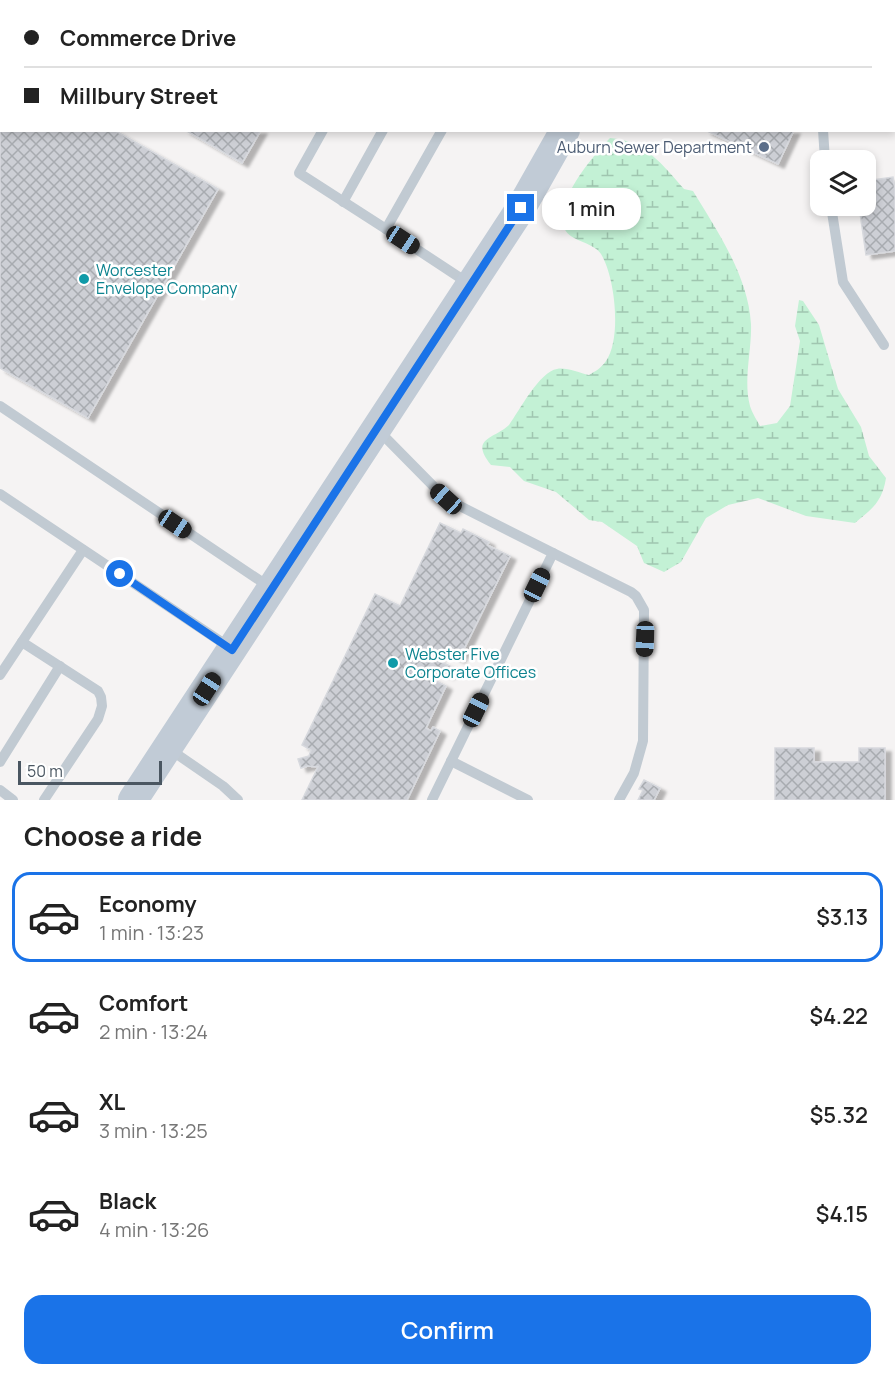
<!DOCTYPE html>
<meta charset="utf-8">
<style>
body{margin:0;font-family:Manrope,sans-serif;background:#f6f6f6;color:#222;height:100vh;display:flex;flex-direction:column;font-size:22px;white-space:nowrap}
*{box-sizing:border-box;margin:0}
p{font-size:20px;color:#767676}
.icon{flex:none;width:33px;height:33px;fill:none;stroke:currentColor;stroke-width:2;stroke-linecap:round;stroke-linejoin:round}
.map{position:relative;height:800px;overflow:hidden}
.sheet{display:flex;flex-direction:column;background:#fff;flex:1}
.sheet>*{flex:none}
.hud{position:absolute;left:0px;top:0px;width:896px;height:132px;box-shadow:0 3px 9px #0003;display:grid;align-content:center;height:132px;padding:0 24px;background:#fff}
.fabs{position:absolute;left:810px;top:150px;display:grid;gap:12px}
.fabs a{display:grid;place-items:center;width:66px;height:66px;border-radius:12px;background:#fff;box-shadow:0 3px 9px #0003;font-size:30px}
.scale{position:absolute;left:18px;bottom:15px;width:144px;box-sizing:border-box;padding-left:6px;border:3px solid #4a5661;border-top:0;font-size:16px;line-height:21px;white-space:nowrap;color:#4a5661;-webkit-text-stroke:4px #fff;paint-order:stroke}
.end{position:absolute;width:27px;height:27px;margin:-14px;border:8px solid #1a73e8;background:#fff;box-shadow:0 0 0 3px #fff}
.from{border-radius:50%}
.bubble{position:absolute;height:42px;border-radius:18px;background:#fff;box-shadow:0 3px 9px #0003;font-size:20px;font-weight:600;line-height:42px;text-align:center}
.car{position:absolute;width:18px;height:36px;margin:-18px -9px;border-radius:8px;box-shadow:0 0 4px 2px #0007;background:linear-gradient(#222 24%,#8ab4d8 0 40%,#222 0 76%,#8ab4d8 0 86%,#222 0)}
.hud b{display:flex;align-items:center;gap:21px;height:57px;font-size:22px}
.hud b+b{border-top:2px solid #e0e0e0}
.hud i{width:15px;height:15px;background:#222}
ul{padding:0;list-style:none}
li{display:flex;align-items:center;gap:18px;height:90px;margin:0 12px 9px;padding:0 12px;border:3px solid transparent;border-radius:18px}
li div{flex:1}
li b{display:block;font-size:22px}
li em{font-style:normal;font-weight:600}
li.selected{border-color:#1a73e8}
li>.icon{width:54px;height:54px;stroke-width:1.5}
h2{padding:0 24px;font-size:27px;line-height:72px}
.primary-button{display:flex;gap:12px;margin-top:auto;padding:12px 24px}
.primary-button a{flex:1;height:69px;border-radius:18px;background:#1a73e8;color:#fff;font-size:24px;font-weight:600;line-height:69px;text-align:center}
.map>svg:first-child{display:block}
</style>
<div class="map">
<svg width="895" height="800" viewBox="0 0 895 800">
<defs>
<pattern id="wetland-marsh" width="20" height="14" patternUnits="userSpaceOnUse" patternTransform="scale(1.5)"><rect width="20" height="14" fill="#c3f1d5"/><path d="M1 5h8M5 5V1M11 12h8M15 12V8" fill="none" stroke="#a0c6b0"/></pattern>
<pattern id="building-cross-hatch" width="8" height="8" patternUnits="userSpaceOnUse" patternTransform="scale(1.5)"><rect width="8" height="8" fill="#cdcfd5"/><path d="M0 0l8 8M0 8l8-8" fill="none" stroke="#a8abb0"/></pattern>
<filter id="shadow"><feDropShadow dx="6" dy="4" stdDeviation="1.5" flood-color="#0004"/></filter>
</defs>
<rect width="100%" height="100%" fill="#f5f3f3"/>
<path fill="url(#wetland-marsh)" d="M610 138C644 140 663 165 684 189L693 191C717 231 748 275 751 324 752 350 743 380 750 406 752 413 757 420 760 426L777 423 790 406 800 341 795 326 799 300 803 301 819 325 838 389 861 427 869 456 886 478C882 502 873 508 855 523L806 516 758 498 728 505 706 518 681 562 664 572 644 563 637 546 602 522 589 520 556 492 524 481 510 467 491 465C469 438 494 439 509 425 519 411 540 371 557 369 566 367 579 373 589 375 596 371 601 368 606 361 622 338 615 277 601 254 593 241 567 242 563 225 557 198 593 156 610 138Z"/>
<g fill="url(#building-cross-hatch)" stroke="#d7d9de" stroke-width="1.5" filter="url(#shadow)">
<polygon points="0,0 311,0 314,2 2,2 0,56"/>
<polygon points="709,0 822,0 709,2"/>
<polygon points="0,67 2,130 114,130 218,189 88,418 0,368"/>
<polygon points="185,130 261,130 242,163"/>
<polygon points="705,130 794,130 778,164"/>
<polygon points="893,177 895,190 895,251 866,255 859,206 866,206 866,181"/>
<polygon points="440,523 461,533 463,529 489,542 487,545 510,556 459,659 442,650 437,660 452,667 448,675 433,668 429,677 446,686 426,728 431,731 433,727 440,731 407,800 302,800 318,767 308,766 301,768 298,759 309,756 311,750 302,745 375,594 400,606"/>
<polygon points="775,748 814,748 814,762 859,762 859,748 885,748 885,800 775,800"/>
<polygon points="644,780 660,788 654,800 638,800 643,790 639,789"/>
</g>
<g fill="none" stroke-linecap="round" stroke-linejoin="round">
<g stroke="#c1cad2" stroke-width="10">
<polyline points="506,0 509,2"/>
<polyline points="607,0 610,2"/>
<polyline points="396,2 397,0"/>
<polyline points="456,2 456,0"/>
<polyline points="861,2 862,0"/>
<polyline points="323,130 299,173 386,229 442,130"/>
<polyline points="823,130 825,160"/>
<polyline points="343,202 383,130"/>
<polyline points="831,206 843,282 884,345"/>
<polyline points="386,229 468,283"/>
<polyline points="0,406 271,588"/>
<polyline points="378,430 446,499 553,553 432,800"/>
<polyline points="0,494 229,647"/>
<polyline points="553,553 631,592 636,596 644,610 643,741 634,773 619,800"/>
<polyline points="22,642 98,691 101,697 102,706 98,719 44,800"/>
<polyline points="0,675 83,550"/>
<polyline points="168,748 223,786 238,800"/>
<polyline points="451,761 528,800"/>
<polyline points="0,762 60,666"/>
<polyline points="0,790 13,800"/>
</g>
<g stroke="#c1cbd6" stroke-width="30">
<polyline points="629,2 630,0"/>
<polyline points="133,800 521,208 565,130"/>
</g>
</g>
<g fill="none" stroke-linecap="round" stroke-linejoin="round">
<polyline stroke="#1a73e8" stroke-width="8" points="120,574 232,650 521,208"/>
</g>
<circle fill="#5c6f8a" stroke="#fff" stroke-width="2" cx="764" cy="147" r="6"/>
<g fill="#0f9aa8" stroke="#fff" stroke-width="2">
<circle cx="84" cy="279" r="6"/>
<circle cx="393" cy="663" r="6"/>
</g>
<g text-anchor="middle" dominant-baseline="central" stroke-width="5" stroke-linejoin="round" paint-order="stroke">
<g font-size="16" fill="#4e5e75" stroke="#fff" text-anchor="end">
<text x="752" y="147">Auburn Sewer Department</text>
</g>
<g font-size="16" fill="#0d838f" stroke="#fff" text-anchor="start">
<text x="96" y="270">Worcester<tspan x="96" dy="18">Envelope Company</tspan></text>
<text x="405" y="654">Webster Five<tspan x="405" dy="18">Corporate Offices</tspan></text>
</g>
</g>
</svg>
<div class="fabs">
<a><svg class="icon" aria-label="layers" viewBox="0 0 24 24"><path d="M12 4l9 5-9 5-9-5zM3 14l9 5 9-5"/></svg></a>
</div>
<div class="scale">50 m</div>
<i class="end from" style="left:120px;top:574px"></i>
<i class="end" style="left:521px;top:208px"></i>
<div class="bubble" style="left:542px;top:188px;width:99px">1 min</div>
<i class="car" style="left:403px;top:240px;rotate:123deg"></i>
<i class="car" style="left:446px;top:499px;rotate:312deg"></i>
<i class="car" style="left:175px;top:524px;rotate:124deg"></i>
<i class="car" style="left:537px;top:585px;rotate:26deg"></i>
<i class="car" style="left:645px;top:639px;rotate:182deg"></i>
<i class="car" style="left:207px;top:689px;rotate:33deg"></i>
<i class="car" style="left:476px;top:710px;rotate:26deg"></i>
<div class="hud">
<b><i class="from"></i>Commerce Drive</b>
<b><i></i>Millbury Street</b>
</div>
</div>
<section class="sheet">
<h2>Choose a ride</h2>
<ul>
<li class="selected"><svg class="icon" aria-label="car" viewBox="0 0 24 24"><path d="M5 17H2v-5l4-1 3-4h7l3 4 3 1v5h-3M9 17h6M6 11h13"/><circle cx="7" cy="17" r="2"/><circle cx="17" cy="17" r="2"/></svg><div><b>Economy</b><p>1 min · 13:23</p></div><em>$3.13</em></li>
<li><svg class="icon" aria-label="car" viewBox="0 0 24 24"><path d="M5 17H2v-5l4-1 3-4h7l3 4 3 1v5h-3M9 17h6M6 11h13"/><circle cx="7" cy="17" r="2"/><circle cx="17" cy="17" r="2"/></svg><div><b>Comfort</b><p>2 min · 13:24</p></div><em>$4.22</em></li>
<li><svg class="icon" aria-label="car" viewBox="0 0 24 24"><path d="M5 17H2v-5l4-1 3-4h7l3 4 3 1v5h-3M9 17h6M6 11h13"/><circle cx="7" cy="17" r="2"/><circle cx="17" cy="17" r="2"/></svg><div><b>XL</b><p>3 min · 13:25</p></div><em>$5.32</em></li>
<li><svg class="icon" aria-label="car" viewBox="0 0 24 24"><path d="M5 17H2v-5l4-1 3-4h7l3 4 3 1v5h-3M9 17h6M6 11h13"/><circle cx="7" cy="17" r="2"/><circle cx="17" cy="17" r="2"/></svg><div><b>Black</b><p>4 min · 13:26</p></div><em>$4.15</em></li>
</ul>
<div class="primary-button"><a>Confirm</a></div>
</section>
